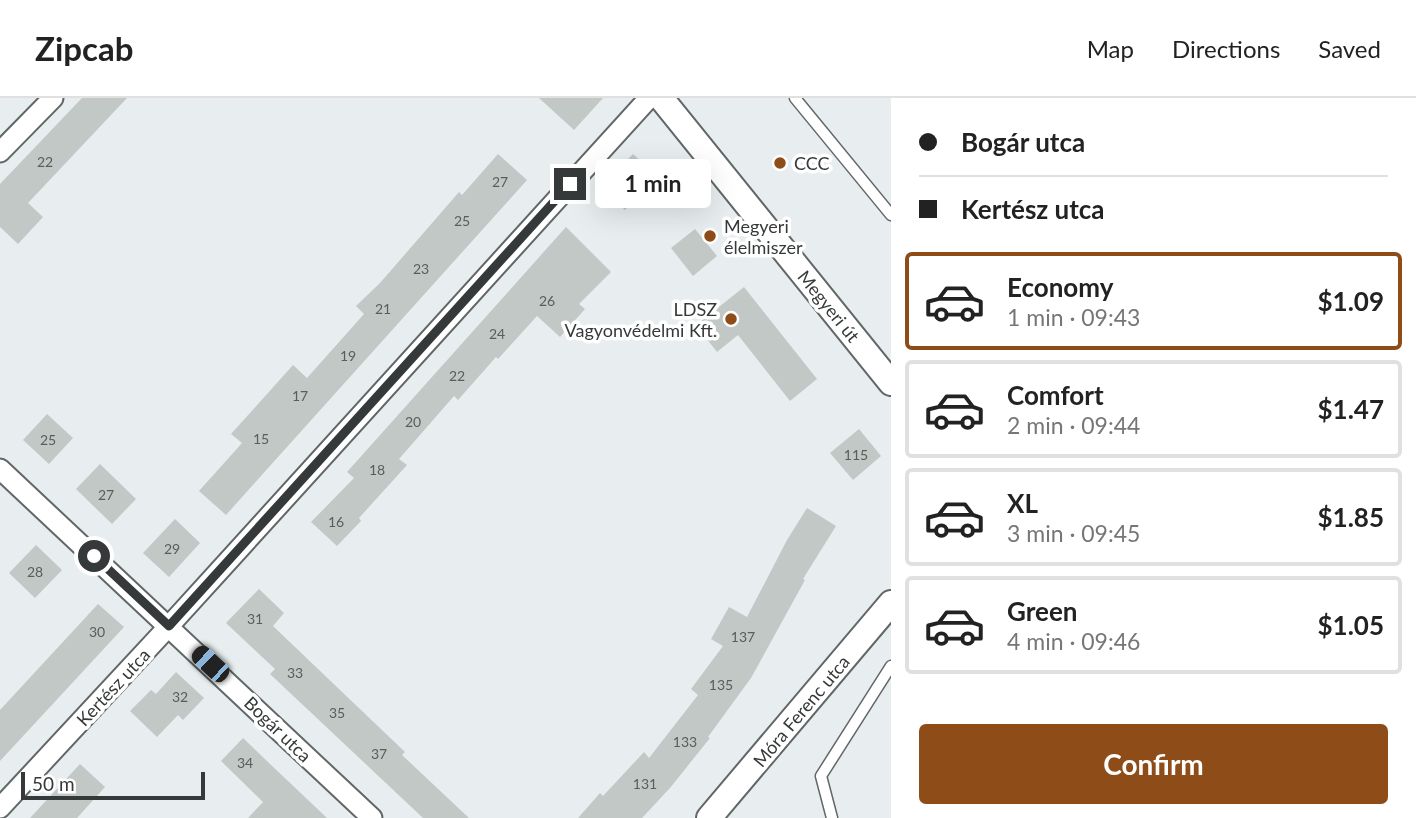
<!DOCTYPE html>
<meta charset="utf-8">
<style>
body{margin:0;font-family:Lato,sans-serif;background:#f2f2f2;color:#222;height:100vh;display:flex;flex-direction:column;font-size:26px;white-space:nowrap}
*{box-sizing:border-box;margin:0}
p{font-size:23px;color:#767676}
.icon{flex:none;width:38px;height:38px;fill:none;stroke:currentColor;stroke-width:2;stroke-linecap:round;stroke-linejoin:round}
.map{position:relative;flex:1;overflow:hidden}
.panel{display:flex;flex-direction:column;background:#fff;width:525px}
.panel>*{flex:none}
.top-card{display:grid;align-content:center;height:154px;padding:0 28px;background:#fff}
.scale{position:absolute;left:21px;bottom:18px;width:184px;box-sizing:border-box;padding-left:7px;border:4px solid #363939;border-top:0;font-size:19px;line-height:24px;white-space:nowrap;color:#363939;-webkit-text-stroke:5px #fff;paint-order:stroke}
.end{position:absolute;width:32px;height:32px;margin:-16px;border:9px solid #363939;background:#fff;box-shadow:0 0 0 4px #fff}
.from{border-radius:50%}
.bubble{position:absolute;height:49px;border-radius:7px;background:#fff;box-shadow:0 7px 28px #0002;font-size:23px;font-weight:700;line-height:49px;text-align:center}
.car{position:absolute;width:21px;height:42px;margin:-21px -10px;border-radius:9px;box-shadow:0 0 5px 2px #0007;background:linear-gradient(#222 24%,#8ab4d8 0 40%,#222 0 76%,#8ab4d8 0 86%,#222 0)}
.top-card b{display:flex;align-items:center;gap:24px;height:66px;font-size:26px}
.top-card b+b{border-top:2px solid #e0e0e0}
.top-card i{width:18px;height:18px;background:#222}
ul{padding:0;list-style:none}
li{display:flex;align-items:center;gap:21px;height:98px;margin:0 14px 10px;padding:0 14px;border:4px solid #e0e0e0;border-radius:7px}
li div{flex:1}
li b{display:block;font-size:26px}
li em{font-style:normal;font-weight:700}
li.current{border-color:#8d4c18}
li>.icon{width:63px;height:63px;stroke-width:1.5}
.button{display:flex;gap:14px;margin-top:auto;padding:14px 28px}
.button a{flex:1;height:80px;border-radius:7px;background:#8d4c18;color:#fff;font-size:28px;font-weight:700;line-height:80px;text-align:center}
header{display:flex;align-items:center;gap:42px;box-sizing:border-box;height:98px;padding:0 35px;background:#fff;border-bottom:2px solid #e0e0e0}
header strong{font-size:33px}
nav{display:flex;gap:38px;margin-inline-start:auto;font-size:24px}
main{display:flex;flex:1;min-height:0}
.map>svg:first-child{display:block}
</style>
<header>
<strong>Zipcab</strong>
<nav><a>Map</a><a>Directions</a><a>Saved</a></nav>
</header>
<main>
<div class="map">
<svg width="891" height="720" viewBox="0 0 891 720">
<rect width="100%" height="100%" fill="#e8eeef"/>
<g fill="#c2c8c6">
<polygon points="82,0 127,0 28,105 43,119 18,146 0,129 0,86"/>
<polygon points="539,0 603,0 574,32"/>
<polygon points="498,56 527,82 226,417 199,393 242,345 231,336 293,267 307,280 364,216 356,208 380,185 459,94 462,97"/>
<polygon points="633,56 657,78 625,112 600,89"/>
<polygon points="566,129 611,174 579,206 585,211 560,239 537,218 498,261 496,259 458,302 454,298 399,361 407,367 359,420 361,423 337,448 311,424 354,380 347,374"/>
<polygon points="695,131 717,158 693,178 671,150"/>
<polygon points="744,189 817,281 790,303 738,237 717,254 696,227"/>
<polygon points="47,316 73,340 49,366 23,342"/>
<polygon points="859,331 881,358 853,382 830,355"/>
<polygon points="100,366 136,401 112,426 76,391"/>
<polygon points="807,410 836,428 803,481 805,482 751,580 708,639 710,640 670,690 642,720 578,720 600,695 603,698 644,654 649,660 698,597 691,591 723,548 711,541 729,509 747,519 787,442"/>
<polygon points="175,421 200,445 169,479 143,455"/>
<polygon points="36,447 62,472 35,500 9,475"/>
<polygon points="259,491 284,515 273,528 405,654 402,657 469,720 423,720 270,576 275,571 226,525"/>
<polygon points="98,506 124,529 0,663 0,612"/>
<polygon points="176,574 204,600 183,622 178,617 157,639 130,613 151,592 156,596"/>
<polygon points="243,640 269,665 327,720 248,720 263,704 221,663"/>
<polygon points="80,666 105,689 77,720 30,720"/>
</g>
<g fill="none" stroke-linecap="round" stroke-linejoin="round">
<g stroke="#616767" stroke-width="13">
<g id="service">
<polyline points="795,0 891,117"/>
<polyline points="832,720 821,678 891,568"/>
</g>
</g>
<g stroke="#616767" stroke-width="23">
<g id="minor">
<polyline points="0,54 53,0"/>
<polyline points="0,371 372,720"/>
<polyline points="0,710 169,528 649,0"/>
</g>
</g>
<g stroke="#616767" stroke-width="28">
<g id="tertiary">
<polyline points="661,0 891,285"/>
<polyline points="709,720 891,505"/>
</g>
</g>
<use href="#service" stroke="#fff" stroke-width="10"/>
<use href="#minor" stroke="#fff" stroke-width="19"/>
<use href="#tertiary" stroke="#fff" stroke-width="24"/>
</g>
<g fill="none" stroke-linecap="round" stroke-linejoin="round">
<polyline stroke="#363939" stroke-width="9" points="94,458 169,528 570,86"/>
</g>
<g fill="#8d4c18" stroke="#fff" stroke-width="2.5">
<circle cx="780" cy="65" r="7"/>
<circle cx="710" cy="138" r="7"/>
<circle cx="731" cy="221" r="7"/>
</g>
<g text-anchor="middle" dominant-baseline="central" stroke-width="7" stroke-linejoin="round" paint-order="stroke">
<g font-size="14" fill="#595d5c">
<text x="45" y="63">22</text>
<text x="500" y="83">27</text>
<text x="462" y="122">25</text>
<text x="421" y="170">23</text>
<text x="547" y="202">26</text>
<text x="383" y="210">21</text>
<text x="497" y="235">24</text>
<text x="348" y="257">19</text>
<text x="457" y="277">22</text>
<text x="300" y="297">17</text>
<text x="413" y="323">20</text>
<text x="261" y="340">15</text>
<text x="48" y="341">25</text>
<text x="856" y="356">115</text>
<text x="377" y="371">18</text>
<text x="106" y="396">27</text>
<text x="336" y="423">16</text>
<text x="172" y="450">29</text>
<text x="35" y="473">28</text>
<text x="255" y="520">31</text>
<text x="97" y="533">30</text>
<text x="743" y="538">137</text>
<text x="295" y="574">33</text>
<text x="721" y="586">135</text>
<text x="180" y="598">32</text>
<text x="337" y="614">35</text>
<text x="685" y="643">133</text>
<text x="379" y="655">37</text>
<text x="245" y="664">34</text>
<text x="645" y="685">131</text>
</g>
<g font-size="18" fill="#363939" stroke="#fff" text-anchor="start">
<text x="794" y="65">CCC</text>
<text x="724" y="128">Megyeri<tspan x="724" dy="21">élelmiszer</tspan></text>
<text x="717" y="211" text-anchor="end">LDSZ<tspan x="717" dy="21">Vagyonvédelmi Kft.</tspan></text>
</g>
<g font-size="18" fill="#363939" stroke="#fff">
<text transform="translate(829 208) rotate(51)">Megyeri út</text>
<text transform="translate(113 589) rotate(-47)">Kertész utca</text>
<text transform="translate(801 613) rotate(-50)">Móra Ferenc utca</text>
<text transform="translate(278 631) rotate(44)">Bogár utca</text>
</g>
</g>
</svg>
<div class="scale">50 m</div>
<i class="end from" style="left:94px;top:458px"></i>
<i class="end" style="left:570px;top:86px"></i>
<div class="bubble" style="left:595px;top:61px;width:116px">1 min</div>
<i class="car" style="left:210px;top:566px;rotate:313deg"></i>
</div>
<section class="panel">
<div class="top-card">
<b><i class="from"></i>Bogár utca</b>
<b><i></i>Kertész utca</b>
</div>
<ul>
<li class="current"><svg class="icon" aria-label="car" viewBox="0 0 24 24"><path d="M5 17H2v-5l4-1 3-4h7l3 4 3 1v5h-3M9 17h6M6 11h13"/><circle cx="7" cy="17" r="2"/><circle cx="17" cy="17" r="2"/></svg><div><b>Economy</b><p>1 min · 09:43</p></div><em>$1.09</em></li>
<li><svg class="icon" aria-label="car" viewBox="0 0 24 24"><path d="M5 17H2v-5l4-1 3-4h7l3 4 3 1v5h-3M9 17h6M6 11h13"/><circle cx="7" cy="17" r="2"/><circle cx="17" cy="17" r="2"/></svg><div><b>Comfort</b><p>2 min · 09:44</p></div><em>$1.47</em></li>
<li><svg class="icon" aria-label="car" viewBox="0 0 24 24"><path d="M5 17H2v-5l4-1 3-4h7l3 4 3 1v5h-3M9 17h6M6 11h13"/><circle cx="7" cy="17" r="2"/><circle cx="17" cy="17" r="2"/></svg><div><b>XL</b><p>3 min · 09:45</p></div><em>$1.85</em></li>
<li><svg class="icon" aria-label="car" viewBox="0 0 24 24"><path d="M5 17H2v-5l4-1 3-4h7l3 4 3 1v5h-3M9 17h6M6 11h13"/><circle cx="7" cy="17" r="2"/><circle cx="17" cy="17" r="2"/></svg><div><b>Green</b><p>4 min · 09:46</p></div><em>$1.05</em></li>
</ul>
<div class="button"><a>Confirm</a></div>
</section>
</main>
